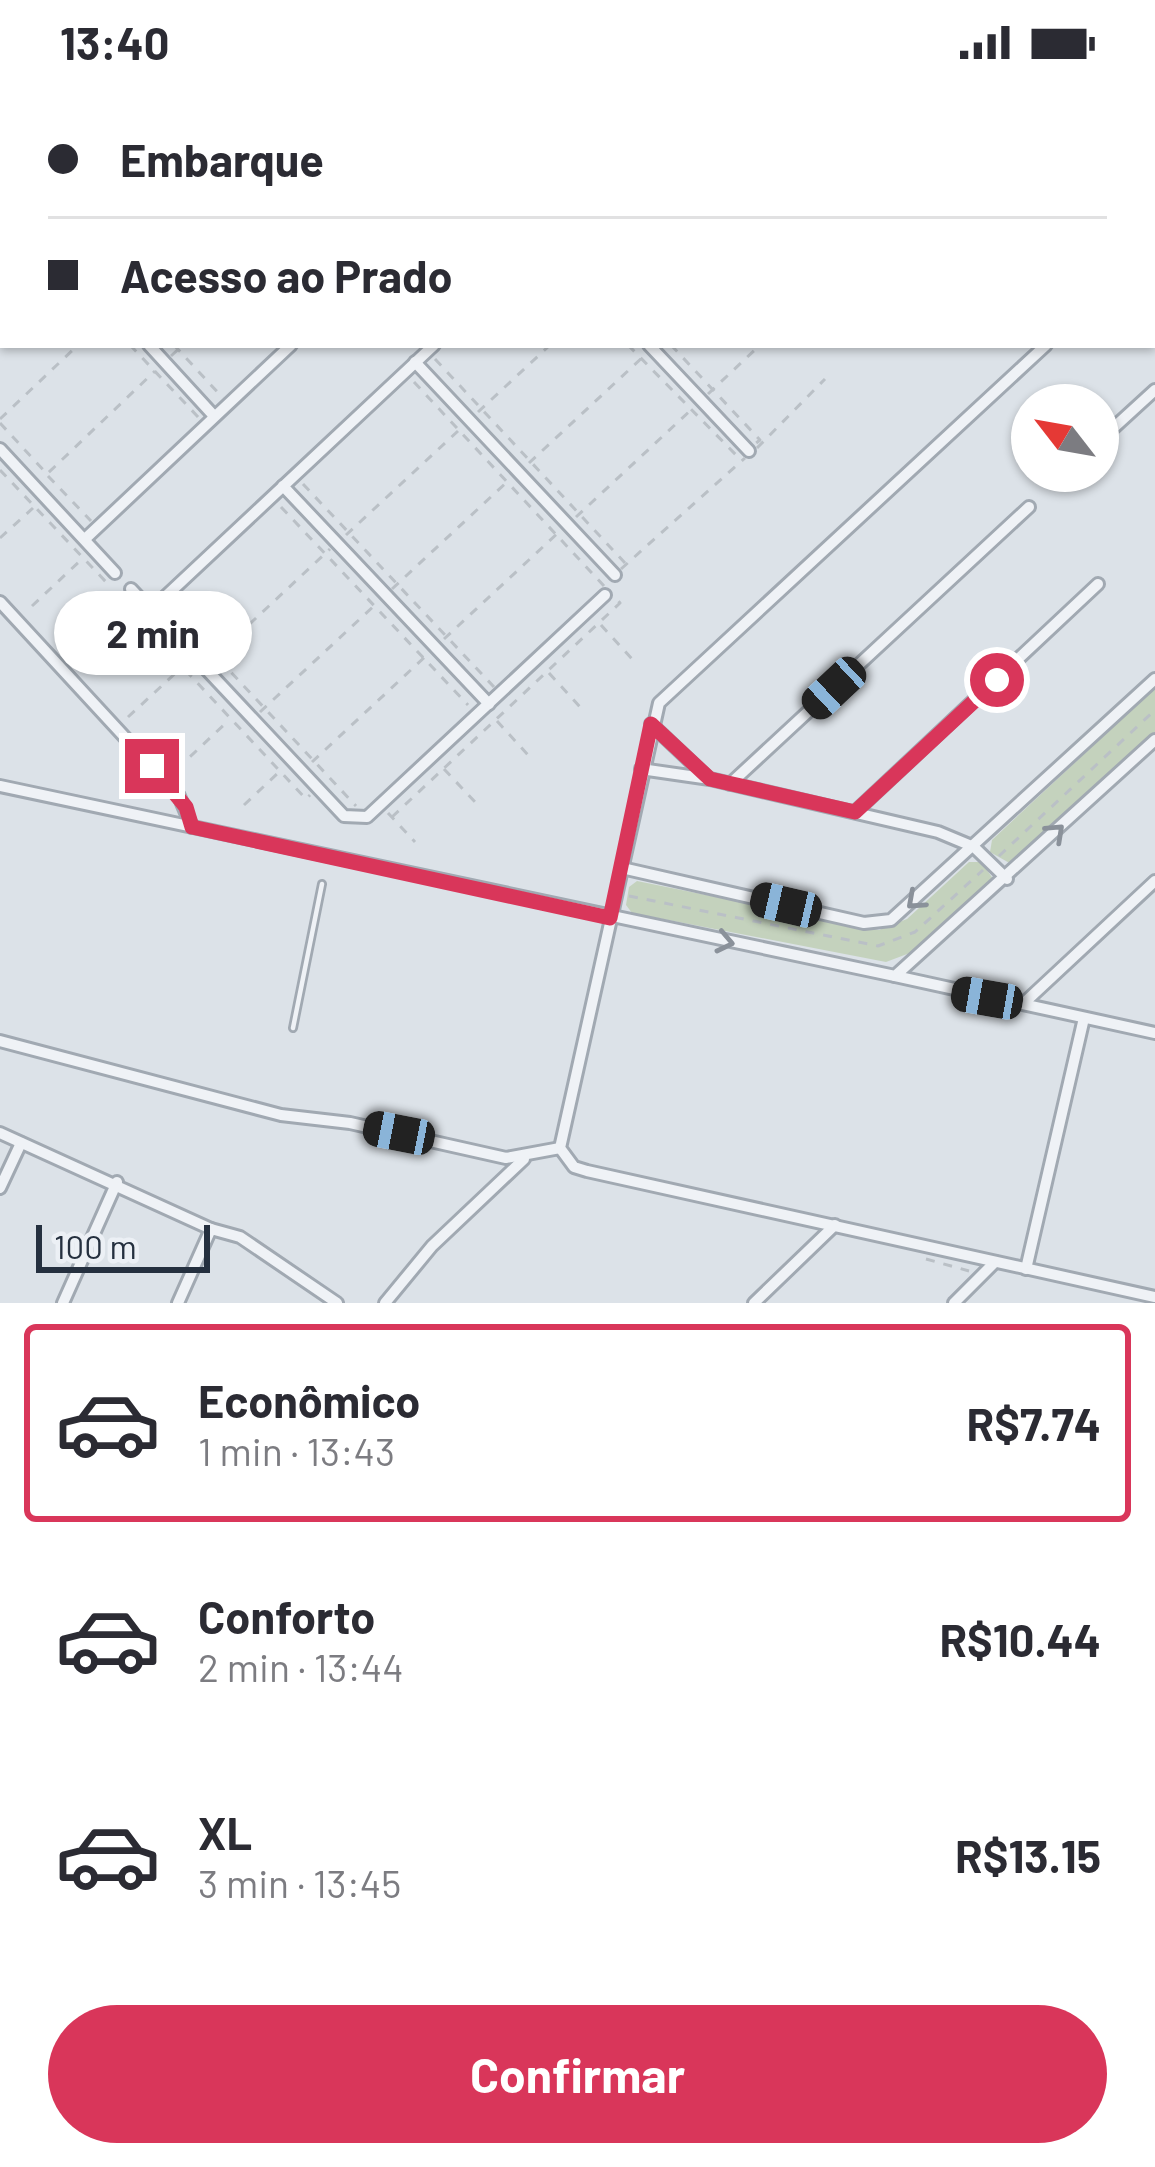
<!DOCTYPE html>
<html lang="pt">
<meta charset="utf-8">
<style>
body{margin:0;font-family:Barlow,sans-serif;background:#f7f7f7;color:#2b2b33;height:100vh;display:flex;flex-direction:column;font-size:45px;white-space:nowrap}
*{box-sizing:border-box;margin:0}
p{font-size:39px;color:#7c7c81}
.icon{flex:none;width:66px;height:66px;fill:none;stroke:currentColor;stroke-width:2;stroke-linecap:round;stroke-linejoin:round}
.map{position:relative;height:1219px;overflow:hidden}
.panel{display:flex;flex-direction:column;background:#fff;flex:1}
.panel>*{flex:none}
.guide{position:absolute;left:0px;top:0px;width:1155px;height:264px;box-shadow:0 3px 9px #0004;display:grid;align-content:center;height:264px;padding:0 48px;background:#fff}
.needle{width:78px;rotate:301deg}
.buttons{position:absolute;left:1011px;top:300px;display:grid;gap:24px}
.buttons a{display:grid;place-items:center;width:108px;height:108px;border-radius:50%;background:#fff;box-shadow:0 3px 9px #0004;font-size:60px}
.scale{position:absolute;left:36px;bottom:30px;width:174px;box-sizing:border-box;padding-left:12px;border:6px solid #25303f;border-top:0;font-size:33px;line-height:42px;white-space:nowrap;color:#25303f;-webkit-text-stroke:9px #ecf0f5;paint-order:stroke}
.end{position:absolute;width:54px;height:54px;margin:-27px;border:15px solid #d9365a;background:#fff;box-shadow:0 0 0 6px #fff}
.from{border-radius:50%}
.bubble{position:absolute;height:84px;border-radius:42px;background:#fff;box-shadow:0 3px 9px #0004;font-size:39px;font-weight:700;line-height:84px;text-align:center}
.car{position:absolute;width:36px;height:72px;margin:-36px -18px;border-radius:15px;box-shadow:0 0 9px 3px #0007;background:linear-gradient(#222 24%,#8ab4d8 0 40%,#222 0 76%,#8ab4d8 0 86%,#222 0)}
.guide b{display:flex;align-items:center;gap:42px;height:114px;font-size:45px}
.guide b+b{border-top:3px solid #e1e1e2}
.guide i{width:30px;height:30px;background:#2b2b33}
ul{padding:21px 0 0;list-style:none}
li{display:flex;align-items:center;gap:36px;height:198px;margin:0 24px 18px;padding:0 24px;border:6px solid transparent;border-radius:12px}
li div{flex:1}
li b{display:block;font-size:45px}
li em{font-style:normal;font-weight:700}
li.active{border-color:#d9365a}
li>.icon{width:108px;height:108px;stroke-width:1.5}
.primary-button{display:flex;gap:24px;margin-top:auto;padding:24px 48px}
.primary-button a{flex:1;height:138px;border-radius:72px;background:#d9365a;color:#fff;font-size:48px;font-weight:700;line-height:138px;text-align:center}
.status{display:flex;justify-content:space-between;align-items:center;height:84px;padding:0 60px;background:#fff;direction:ltr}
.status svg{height:33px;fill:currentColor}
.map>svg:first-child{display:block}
</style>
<div class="status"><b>13:40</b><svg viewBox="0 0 49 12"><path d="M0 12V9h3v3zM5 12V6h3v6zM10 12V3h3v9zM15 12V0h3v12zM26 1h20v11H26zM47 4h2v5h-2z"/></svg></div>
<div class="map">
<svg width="1155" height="1219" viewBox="0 0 1155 1219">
<rect width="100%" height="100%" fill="#dce2e8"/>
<g fill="#c4d2bd">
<polygon points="1155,604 1155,648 1013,781 990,768 992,756"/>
<polygon points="969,778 981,778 994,796 923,864 886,878 632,829 626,821 629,803 637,797 879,846 907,835"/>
</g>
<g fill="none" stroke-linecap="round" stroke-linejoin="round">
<g stroke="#a1a9b2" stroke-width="10">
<polyline id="service" points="293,944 322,800"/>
</g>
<g stroke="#a1a9b2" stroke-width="16">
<g id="minor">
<polyline points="401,0 403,3"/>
<polyline points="582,0 585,3"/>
<polyline points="69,3 72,0"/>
<polyline points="147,3 150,0"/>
<polyline points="554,3 556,0"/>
<polyline points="859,3 862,0"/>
<polyline points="1012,3 1016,0"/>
<polyline points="1152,19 1155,17"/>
<polyline points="0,67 3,64"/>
<polyline points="0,99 3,103"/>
<polyline points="1152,164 1155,161"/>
<polyline points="149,261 214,332"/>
<polyline points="649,261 749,367"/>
<polyline points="1046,261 659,619 560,1064 574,1083 587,1087 1155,1213"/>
<polyline points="415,278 615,491"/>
<polyline points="1098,358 1155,306"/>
<polyline points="0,365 115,489"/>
<polyline points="283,402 489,620"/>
<polyline points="85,455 291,261"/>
<polyline points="131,505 344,732 367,733 605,511"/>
<polyline points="0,518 179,712 192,743"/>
<polyline points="151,526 434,261"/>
<polyline points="651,640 707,693"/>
<polyline points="641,685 710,695 938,748 974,763 1007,795"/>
<polyline points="730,700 1029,423"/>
<polyline points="0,702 895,892 1155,656"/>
<polyline points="855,728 1098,500"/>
<polyline points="622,784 864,839 891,836 1155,595"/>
<polyline points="895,892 1155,949"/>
<polyline points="1023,920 1155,797"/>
<polyline points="0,957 281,1031 350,1039 506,1074 560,1064"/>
<polyline points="0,1049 211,1145 178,1219"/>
<polyline points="0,1104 21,1059"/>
<polyline points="211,1145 240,1153 337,1219"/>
<polyline points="1026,1185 1084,934"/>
<polyline points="63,1219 117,1098"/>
<polyline points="385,1219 432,1162 524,1075"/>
<polyline points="754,1219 835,1141"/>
<polyline points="954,1219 995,1178"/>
</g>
</g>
<g stroke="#bac0c6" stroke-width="3" stroke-dasharray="9 9" stroke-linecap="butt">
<polyline points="177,0 180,3"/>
<polyline points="382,0 385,3"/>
<polyline points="249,3 252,0"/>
<polyline points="355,3 358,0"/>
<polyline points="0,121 3,125"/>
<polyline points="0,139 3,136"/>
<polyline points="0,238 3,235"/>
<polyline points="130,261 200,335"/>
<polyline points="174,261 223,314"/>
<polyline points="628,261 740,375"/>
<polyline points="671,261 760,356 755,360"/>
<polyline points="171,272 183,261"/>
<polyline points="435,275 625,479"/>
<polyline points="414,298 604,502"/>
<polyline points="708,310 760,261"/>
<polyline points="478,328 550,261"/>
<polyline points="0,335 78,261"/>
<polyline points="0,339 47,390 155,287"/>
<polyline points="757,364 825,295"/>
<polyline points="529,379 645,271"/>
<polyline points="0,386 106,498"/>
<polyline points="48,392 91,437"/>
<polyline points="303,400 494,603"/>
<polyline points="281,423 468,621"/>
<polyline points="576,433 692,325"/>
<polyline points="346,451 458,347"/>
<polyline points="0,454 33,424"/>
<polyline points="621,485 745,374"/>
<polyline points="392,505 508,397"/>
<polyline points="121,508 116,512 306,715 310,711"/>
<polyline points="32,522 82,475"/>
<polyline points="170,523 356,722"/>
<polyline points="601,541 632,575"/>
<polyline points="444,555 560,447"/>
<polyline points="210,577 330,465"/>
<polyline points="80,581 132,533"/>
<polyline points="549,589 580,623"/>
<polyline points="260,628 376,520"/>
<polyline points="128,633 180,585"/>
<polyline points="497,637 528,671"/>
<polyline points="312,678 428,570"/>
<polyline points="177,685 228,637"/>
<polyline points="444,685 476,719"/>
<polyline points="244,721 278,689"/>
<polyline points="388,729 415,758"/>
<polyline points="392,733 620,519 615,513"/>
<polyline points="999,772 1155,626"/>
<polyline points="629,812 878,862 915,848 983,786"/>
<polyline points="926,1175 969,1187"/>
</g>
<use href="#service" stroke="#eff2f6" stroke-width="4.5"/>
<use href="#minor" stroke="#eff2f6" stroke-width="10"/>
</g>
<defs><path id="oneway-chevron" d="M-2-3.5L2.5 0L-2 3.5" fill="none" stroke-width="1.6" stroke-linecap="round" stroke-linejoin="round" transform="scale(3)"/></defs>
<g stroke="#8a919a">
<use href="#oneway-chevron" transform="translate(1056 748) rotate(-43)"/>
<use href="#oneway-chevron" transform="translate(915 817) rotate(138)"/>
<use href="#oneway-chevron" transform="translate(725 858) rotate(12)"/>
</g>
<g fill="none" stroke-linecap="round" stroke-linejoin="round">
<polyline stroke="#d9365a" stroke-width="15" points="152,682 186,723 192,743 610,834 651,640 710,695 855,728 997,596"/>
</g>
</svg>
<div class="buttons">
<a><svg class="needle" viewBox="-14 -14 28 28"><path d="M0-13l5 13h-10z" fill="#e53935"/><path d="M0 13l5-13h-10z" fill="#7c7c81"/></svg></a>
</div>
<div class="scale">100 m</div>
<i class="end from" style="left:997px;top:596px"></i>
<i class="end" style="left:152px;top:682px"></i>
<div class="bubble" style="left:54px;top:507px;width:198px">2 min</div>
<i class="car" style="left:834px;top:604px;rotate:227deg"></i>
<i class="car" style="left:786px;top:821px;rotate:283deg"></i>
<i class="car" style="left:987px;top:914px;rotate:280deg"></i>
<i class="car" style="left:399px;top:1049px;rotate:281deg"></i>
<div class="guide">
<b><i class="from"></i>Embarque</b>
<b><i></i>Acesso ao Prado</b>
</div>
</div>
<section class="panel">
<ul>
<li class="active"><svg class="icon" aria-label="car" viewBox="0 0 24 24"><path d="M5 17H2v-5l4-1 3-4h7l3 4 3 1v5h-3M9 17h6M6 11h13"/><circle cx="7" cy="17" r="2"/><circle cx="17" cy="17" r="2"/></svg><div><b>Econômico</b><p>1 min · 13:43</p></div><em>R$7.74</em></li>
<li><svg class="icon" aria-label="car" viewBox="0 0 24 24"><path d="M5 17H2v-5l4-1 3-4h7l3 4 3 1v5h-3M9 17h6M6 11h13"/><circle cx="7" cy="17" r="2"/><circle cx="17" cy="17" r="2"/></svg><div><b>Conforto</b><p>2 min · 13:44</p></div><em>R$10.44</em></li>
<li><svg class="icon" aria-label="car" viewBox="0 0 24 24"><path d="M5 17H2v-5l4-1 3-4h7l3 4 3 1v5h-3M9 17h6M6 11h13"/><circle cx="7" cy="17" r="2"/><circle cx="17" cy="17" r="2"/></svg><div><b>XL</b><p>3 min · 13:45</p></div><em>R$13.15</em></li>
</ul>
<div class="primary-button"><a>Confirmar</a></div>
</section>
